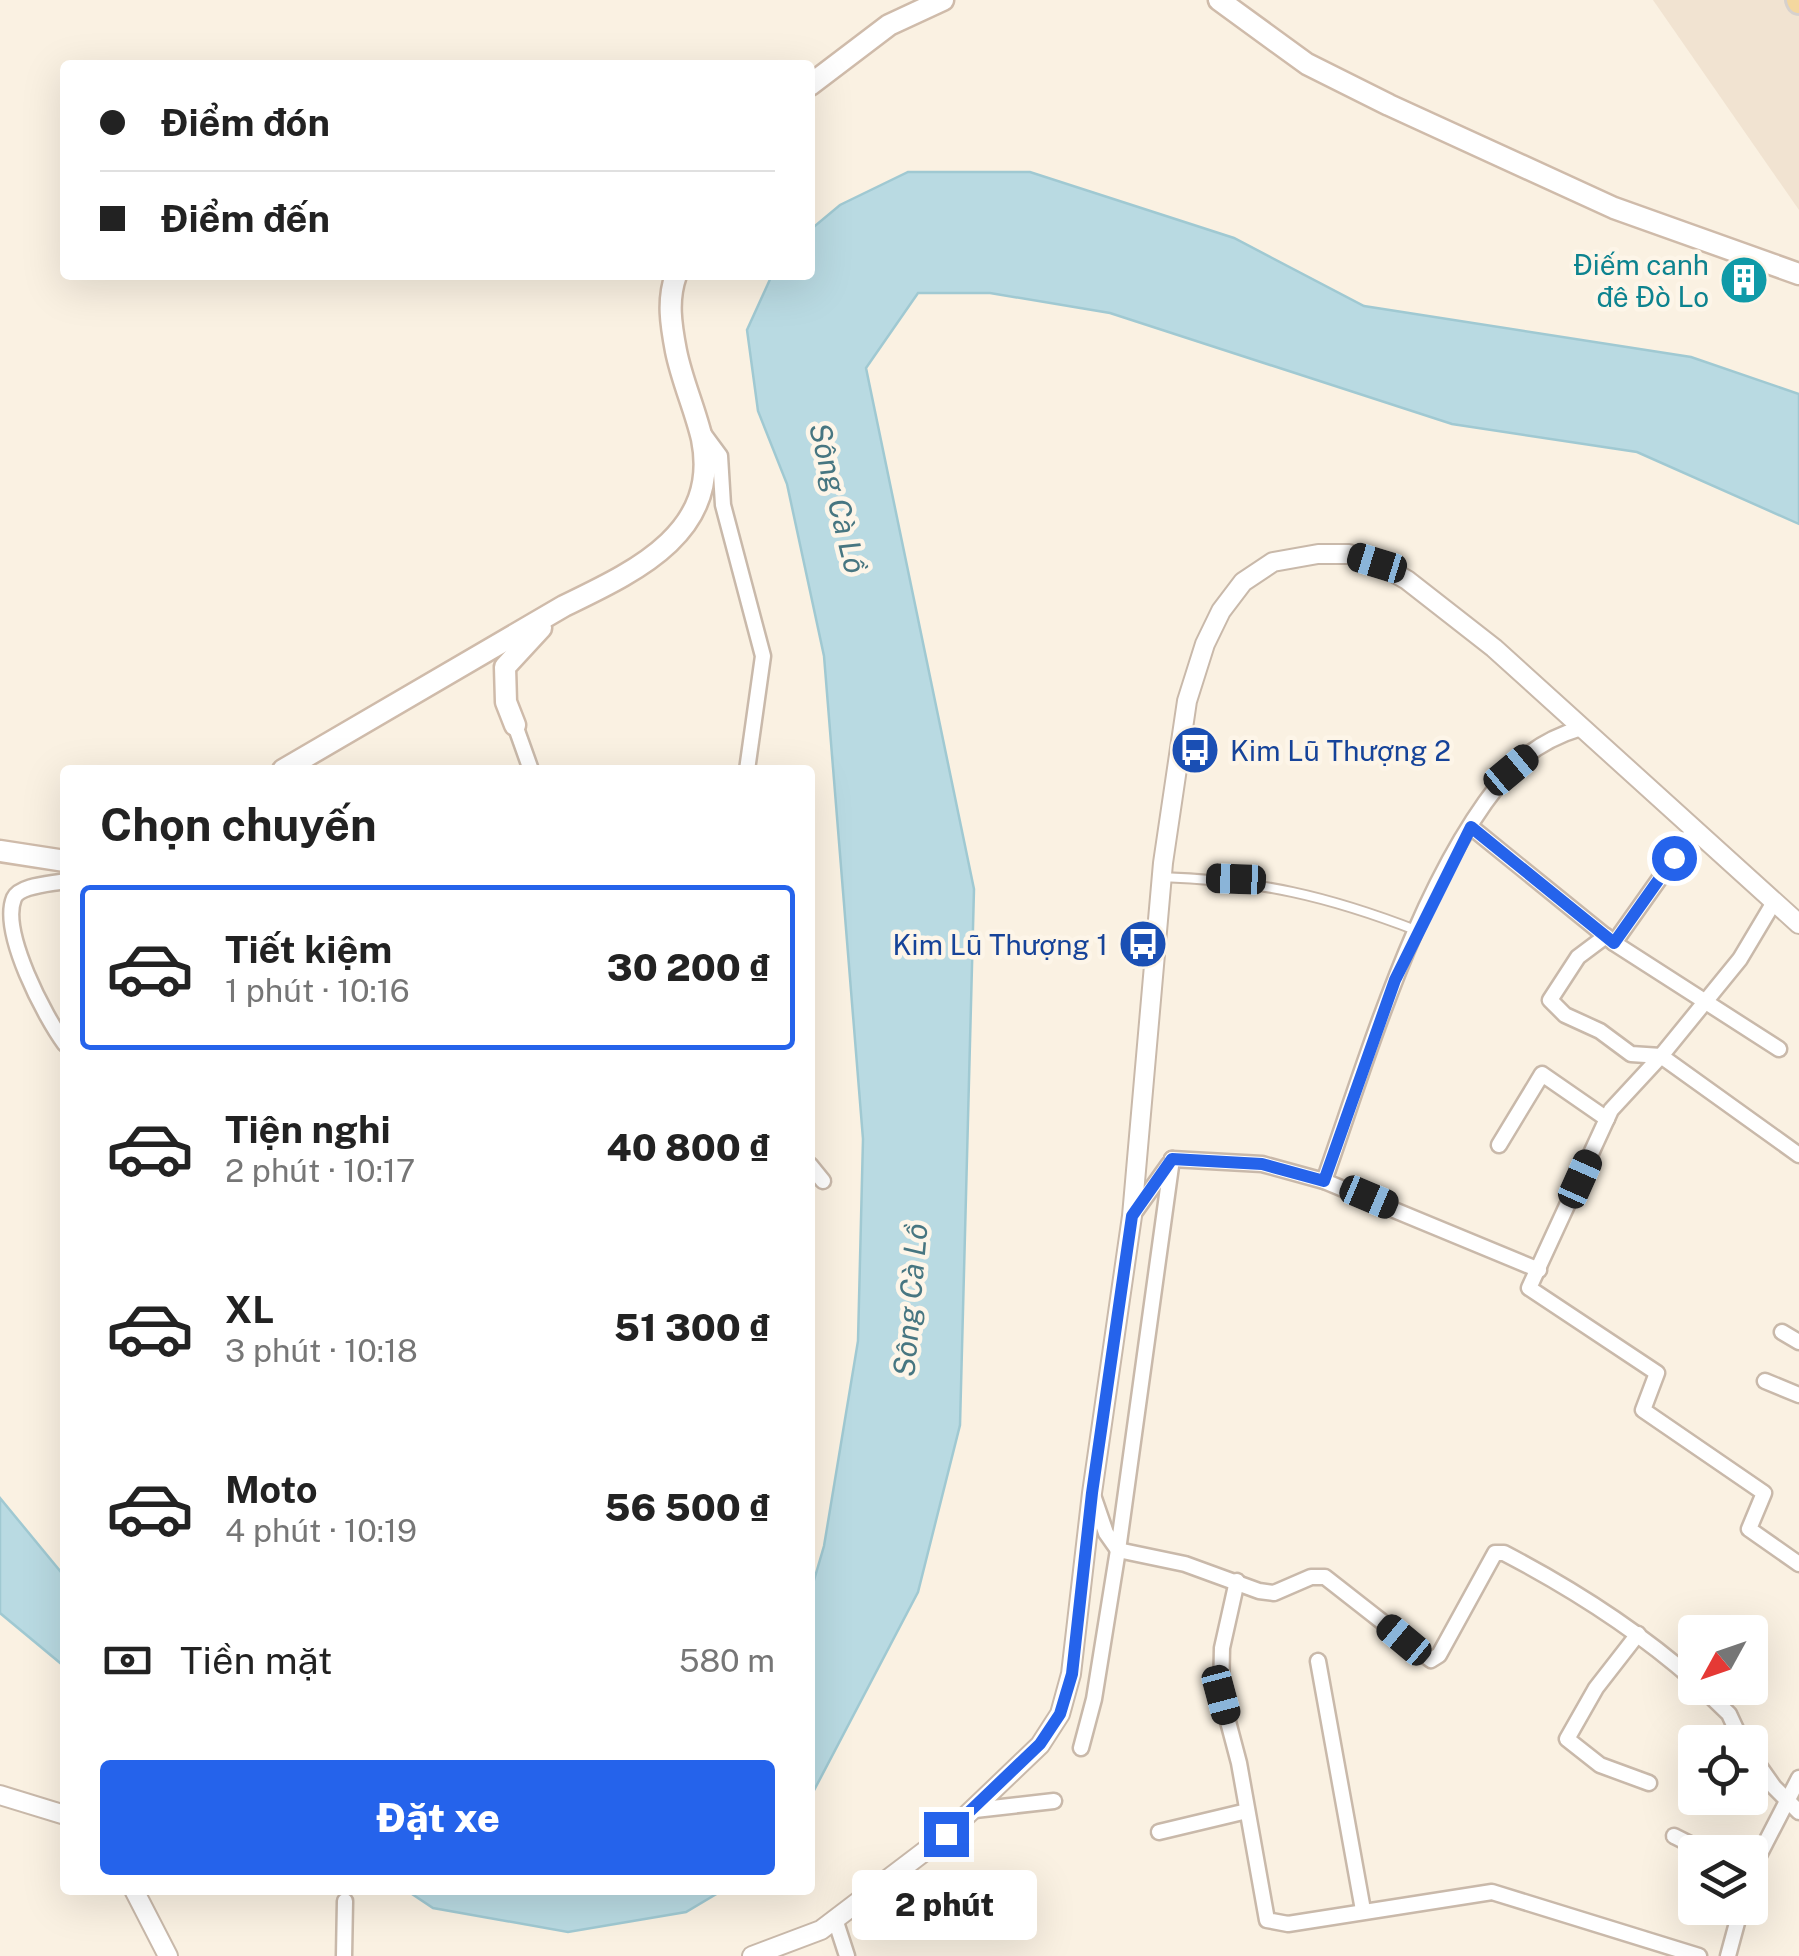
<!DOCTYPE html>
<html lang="vi">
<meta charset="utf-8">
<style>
body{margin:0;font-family:"Public Sans",sans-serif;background:#f2f2f2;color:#222;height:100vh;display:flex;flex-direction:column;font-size:38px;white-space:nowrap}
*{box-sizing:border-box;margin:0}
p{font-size:32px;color:#767676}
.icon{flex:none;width:55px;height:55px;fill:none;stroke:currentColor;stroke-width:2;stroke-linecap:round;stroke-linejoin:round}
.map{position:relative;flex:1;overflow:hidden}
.drawer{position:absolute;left:60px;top:765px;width:755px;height:1130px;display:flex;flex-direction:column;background:#fff;border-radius:10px;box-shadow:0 10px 40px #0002}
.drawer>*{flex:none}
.guide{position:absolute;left:60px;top:60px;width:755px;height:220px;border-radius:10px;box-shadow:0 10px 40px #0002;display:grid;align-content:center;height:220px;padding:0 40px;background:#fff}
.needle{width:65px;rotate:230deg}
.controls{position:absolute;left:1678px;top:1615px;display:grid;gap:20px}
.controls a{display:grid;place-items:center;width:90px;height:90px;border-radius:10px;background:#fff;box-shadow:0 10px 40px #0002;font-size:50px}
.end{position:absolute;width:45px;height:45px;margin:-22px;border:12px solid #2563eb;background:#fff;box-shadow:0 0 0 5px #fff}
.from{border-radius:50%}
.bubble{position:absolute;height:70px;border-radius:10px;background:#fff;box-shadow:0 10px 40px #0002;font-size:32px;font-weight:800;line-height:70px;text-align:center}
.car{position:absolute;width:30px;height:60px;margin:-30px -15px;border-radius:12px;box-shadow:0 0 8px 2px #0007;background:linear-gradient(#222 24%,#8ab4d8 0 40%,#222 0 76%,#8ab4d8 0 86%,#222 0)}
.guide b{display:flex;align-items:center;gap:35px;height:95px;font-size:38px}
.guide b+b{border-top:2px solid #e0e0e0}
.guide i{width:25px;height:25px;background:#222}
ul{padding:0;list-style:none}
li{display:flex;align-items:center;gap:30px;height:165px;margin:0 20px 15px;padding:0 20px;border:5px solid transparent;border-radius:10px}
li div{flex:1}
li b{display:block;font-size:38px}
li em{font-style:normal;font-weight:800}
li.active{border-color:#2563eb}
li>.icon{width:90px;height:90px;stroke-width:1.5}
h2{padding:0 40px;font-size:45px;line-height:120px}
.pay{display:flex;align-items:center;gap:25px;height:110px;padding:0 40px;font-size:38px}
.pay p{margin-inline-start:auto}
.cta{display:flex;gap:20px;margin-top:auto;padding:20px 40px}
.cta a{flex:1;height:115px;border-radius:10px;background:#2563eb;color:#fff;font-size:40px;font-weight:800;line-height:115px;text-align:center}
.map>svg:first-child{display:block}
</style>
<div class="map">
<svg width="1799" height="1956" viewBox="0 0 1799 1956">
<rect width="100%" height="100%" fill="#faf1e2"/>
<polygon fill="#f1e3d1" points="1653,0 1799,0 1799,210"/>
<g fill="#b9dae2" stroke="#a0c9d2" stroke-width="2.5">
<polygon points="908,172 1030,172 1234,238 1364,306 1691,357 1799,394 1799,524 1637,452 1452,424 1110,313 990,293 918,293 866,368 974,889 960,1425 918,1592 810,1798 810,1594 824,1546 858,1341 863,1139 824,656 787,484 758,411 747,330 772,275 810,275 810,230 840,205"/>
<polygon points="0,1498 65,1577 65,1667 0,1613"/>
<polygon points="406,1890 723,1890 686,1912 568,1932 433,1908"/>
</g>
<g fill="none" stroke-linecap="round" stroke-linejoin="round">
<g stroke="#c9b9aa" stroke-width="12">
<path id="service" d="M1161 877C1258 880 1328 896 1418 931"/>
</g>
<g stroke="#c9b9aa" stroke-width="19">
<g id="minor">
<polyline points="703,433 720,456 723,505 763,656 747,770"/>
<polyline points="515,725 531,770"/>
<polyline points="1471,827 1614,943 1779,1049"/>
<path d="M65 881C52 884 20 885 14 898 0 932 45 1017 65 1044"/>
<polyline points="1774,902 1740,959 1661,1056 1611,1110 1529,1288 1657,1373 1643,1410 1764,1493 1749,1529 1799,1564"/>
<polyline points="1606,936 1578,957 1550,1000 1565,1015 1600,1031 1631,1054 1661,1056 1799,1155"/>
<polyline points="1614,943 1694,830"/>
<polyline points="1499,1145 1542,1074 1607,1119"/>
<polyline points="1172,1159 1262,1164 1324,1181 1539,1270"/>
<polyline points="810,1165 823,1181"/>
<path d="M1324 1181C1369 1054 1421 872 1510 771 1530 749 1554 736 1581 728"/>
<polyline points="1132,1216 1169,1164"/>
<polyline points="1782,1332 1799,1342"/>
<polyline points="1765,1381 1799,1395"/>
<path d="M1094 1498 1106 1533 1118 1550 1185 1564 1259 1591 1274 1593 1311 1577H1325L1431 1660 1439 1655 1495 1553H1504C1573 1589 1636 1629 1695 1681"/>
<polyline points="1237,1581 1222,1648 1221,1695 1239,1763 1267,1920 1288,1924 1492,1892 1699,1956"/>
<polyline points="1638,1634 1596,1688 1567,1739 1600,1765 1649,1783"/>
<polyline points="1318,1661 1363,1910"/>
<polyline points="1702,1688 1729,1714 1742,1742"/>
<polyline points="1081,1748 1094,1699 1118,1550 1172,1159"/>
<polyline points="1750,1753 1774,1787 1799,1812"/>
<polyline points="975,1810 1054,1801"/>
<polyline points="1159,1832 1247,1811"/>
<polyline points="1674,1836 1706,1852"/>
<polyline points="1750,1873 1799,1778"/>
<polyline points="835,1919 847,1956"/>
<polyline points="344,1956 345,1901"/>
<polyline points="1728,1956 1741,1908"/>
</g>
</g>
<g stroke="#c9b9aa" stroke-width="22">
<g id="tertiary">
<polyline points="0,1795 65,1815"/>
<polyline points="134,1890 168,1956"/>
<polyline points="752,1956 821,1930 946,1835 1040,1745 1060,1714 1071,1674 1092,1493 1132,1216 1163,863 1187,701 1205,644 1221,611 1243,582 1273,562 1318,554 1349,554 1377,563 1407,580 1494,648 1799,924"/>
</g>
</g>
<g stroke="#cfbbaa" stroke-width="25">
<g id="secondary">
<polyline points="1219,0 1307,64 1389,105 1614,208 1799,274"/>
<polyline points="810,85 889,25 943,0"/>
<polyline points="515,725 506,702 505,667 541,628"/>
<path d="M283 770 564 606C634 572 721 533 702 439 695 409 682 381 676 351 671 325 667 300 676 275"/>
<polyline points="0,851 65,861"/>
</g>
</g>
<g stroke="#d7d1cd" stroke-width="28">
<polyline id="primary" points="1798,0 1799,2"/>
</g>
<use href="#service" stroke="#fff" stroke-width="8"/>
<use href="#minor" stroke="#fff" stroke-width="14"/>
<use href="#tertiary" stroke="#fff" stroke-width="18"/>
<use href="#secondary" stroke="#fff" stroke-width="20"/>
<use href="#primary" stroke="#f4d79f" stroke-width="22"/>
</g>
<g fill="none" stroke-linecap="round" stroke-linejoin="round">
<polyline stroke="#2563eb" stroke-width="12" points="946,1834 1040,1744 1060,1714 1072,1674 1092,1493 1132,1216 1172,1159 1262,1164 1324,1181 1395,980 1471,827 1614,943 1674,858"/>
</g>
<defs>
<g id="building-disc" transform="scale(2.5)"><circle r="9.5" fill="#0f9aa8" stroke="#fdf5e8"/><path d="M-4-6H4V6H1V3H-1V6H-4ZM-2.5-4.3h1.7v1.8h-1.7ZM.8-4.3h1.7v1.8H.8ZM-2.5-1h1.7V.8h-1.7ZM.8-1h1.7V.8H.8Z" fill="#fff"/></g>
<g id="bus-disc" transform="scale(2.5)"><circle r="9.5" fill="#1a4fb4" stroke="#fdf5e8"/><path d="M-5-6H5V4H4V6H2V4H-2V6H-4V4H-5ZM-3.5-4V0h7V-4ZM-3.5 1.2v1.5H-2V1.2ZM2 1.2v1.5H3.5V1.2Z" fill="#fff"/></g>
</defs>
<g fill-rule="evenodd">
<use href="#building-disc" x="1744" y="280"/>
<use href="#bus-disc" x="1195" y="750"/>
<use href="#bus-disc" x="1143" y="944"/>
</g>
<g text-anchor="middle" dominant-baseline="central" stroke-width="9" stroke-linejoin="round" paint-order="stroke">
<g font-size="28" fill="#0d838f" stroke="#fdf5e8" text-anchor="end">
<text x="1709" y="264">Điếm canh<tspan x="1709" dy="32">đê Đò Lo</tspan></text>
</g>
<g font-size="28" fill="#164399" stroke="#fdf5e8" text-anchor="start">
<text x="1230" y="750">Kim Lũ Thượng 2</text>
<text x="1108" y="944" text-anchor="end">Kim Lũ Thượng 1</text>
</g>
<g font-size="30" font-style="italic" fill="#477681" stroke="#fdf5e8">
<text transform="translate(838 498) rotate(76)">Sông Cà Lồ</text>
<text transform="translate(910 1300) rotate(-85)">Sông Cà Lồ</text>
</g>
</g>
</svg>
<div class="controls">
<a><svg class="needle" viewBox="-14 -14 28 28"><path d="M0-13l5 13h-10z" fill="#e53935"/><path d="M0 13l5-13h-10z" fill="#767676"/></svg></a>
<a><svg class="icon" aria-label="locate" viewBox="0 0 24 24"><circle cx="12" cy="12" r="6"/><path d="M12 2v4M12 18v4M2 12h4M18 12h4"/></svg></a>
<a><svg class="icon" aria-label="layers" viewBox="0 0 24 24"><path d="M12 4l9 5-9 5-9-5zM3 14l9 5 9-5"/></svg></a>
</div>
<i class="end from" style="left:1674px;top:858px"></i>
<i class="end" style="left:946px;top:1834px"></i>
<div class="bubble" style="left:852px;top:1870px;width:185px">2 phút</div>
<i class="car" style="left:1377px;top:563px;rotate:287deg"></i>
<i class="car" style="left:1511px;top:770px;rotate:50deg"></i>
<i class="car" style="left:1236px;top:879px;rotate:272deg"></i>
<i class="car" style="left:1580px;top:1179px;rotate:24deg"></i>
<i class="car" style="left:1369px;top:1197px;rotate:113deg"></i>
<i class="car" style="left:1404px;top:1640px;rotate:310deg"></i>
<i class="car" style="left:1221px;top:1695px;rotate:165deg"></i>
<div class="guide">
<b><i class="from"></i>Điểm đón</b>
<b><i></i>Điểm đến</b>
</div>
<section class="drawer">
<h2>Chọn chuyến</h2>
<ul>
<li class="active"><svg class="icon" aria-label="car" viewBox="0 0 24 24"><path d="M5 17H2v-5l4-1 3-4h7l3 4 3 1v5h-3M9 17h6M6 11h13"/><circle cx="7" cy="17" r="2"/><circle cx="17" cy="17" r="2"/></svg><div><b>Tiết kiệm</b><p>1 phút · 10:16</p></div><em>30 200 ₫</em></li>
<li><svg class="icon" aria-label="car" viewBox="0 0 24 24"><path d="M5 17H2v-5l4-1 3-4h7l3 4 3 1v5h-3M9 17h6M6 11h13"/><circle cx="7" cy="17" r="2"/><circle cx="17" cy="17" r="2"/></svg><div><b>Tiện nghi</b><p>2 phút · 10:17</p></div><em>40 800 ₫</em></li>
<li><svg class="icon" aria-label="car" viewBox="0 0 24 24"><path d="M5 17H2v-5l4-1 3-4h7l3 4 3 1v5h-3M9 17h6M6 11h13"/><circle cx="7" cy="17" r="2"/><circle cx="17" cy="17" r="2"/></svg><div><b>XL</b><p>3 phút · 10:18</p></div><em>51 300 ₫</em></li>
<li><svg class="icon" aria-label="car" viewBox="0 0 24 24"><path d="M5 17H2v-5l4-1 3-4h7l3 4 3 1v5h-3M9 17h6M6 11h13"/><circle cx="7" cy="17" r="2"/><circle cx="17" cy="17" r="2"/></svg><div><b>Moto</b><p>4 phút · 10:19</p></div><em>56 500 ₫</em></li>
</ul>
<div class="pay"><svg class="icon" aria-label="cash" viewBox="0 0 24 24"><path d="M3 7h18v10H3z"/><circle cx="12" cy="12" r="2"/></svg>Tiền mặt<p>580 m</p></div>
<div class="cta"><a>Đặt xe</a></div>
</section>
</div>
